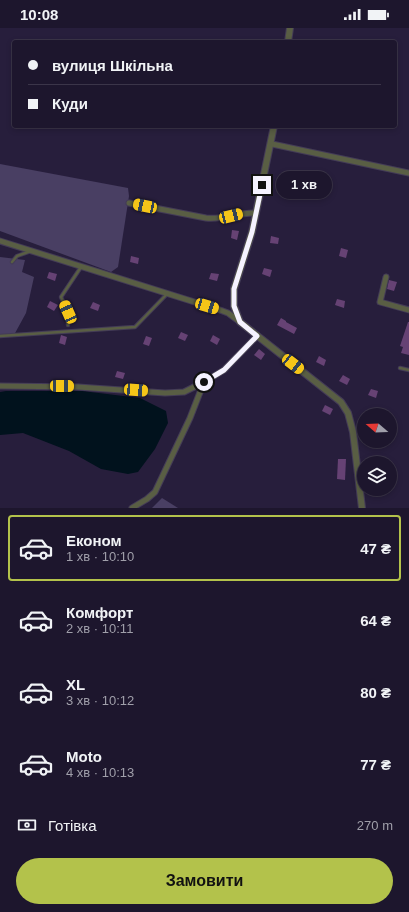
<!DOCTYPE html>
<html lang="uk">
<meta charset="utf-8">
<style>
body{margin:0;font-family:Arial,sans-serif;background:#251f35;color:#f1f3f6;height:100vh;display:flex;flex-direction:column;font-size:15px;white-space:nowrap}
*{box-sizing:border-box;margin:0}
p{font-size:13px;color:#a09faa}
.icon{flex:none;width:22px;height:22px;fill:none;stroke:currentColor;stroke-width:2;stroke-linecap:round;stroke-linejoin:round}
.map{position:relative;height:480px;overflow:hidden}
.panel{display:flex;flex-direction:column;background:#1d162d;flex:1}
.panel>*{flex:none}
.guide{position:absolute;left:12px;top:12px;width:385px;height:88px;border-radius:4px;box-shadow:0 2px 6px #0003,0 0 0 1px #3b3549;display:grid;align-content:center;height:88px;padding:0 16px;background:#1d162d}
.needle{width:26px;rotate:289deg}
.buttons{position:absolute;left:357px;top:380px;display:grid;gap:8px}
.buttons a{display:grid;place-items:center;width:40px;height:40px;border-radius:50%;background:#1d162d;box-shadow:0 2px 6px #0003,0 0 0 1px #3b3549;font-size:20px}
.end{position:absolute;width:18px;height:18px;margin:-9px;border:5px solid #f5f2ff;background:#111;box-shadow:0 0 0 2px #111}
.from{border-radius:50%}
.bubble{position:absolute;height:28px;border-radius:14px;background:#1d162d;box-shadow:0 2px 6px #0003,0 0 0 1px #3b3549;font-size:13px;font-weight:700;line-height:28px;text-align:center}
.car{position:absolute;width:12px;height:24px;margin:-12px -6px;border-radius:5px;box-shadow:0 0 3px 1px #0007;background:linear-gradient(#f5c518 24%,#345 0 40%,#f5c518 0 76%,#345 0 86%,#f5c518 0)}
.guide b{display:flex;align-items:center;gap:14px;height:38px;font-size:15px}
.guide b+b{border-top:1px solid #3b3549}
.guide i{width:10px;height:10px;background:#f1f3f6}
ul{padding:7px 0 0;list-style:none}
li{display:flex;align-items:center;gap:12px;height:66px;margin:0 8px 6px;padding:0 8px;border:2px solid transparent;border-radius:4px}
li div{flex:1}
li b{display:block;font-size:15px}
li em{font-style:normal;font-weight:700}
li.selected{border-color:#b3c24b}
li>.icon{width:36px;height:36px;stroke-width:1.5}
.pay{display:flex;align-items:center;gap:10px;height:44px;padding:0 16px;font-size:15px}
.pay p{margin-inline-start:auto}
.action{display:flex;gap:8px;margin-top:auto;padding:8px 16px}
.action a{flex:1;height:46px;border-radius:24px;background:#b3c24b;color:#111;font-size:16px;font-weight:700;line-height:46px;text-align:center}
.status{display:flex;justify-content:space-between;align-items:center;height:28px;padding:0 20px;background:#1d162d;direction:ltr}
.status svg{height:11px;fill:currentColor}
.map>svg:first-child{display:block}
</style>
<div class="status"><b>10:08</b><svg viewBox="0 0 49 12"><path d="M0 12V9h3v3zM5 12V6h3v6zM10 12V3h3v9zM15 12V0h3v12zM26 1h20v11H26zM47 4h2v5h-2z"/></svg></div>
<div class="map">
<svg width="409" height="480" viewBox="0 0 409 480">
<rect width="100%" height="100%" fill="#271e3c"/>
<g fill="#493f63">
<polygon points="0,136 128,160 129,168 118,239 111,244 0,203"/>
<polygon points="0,229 25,232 22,244 34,249 26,285 14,307 0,308"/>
<polygon points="162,470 178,480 152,480"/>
</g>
<polygon fill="#01121d" points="6,363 82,363 140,370 166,383 168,395 155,421 138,444 128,446 101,441 69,423 23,405 0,407 0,364"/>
<g fill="#664274">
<polygon points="232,202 239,203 237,212 231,210"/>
<polygon points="271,208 279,210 278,216 270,215"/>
<polygon points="341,220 348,222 346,230 339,228"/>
<polygon points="131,228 139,230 138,236 130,234"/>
<polygon points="264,240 272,242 270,249 262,246"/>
<polygon points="49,244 57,246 55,253 47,250"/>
<polygon points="211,245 219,246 217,253 209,251"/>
<polygon points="389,252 397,254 394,263 387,261"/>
<polygon points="337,271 345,273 344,280 335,277"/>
<polygon points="50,273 58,277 54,283 47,279"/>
<polygon points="93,274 100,277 98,283 90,280"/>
<polygon points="281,290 286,293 286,294 297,300 294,306 277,297"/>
<polygon points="408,294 409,294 409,327 401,325 403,319 400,318"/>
<polygon points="181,304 188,307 185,313 178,310"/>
<polygon points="61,307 67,309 65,317 59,315"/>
<polygon points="213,307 220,311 217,317 210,313"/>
<polygon points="146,308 152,310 149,318 143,316"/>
<polygon points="259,321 265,326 261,332 254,327"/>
<polygon points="319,328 326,332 324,338 316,334"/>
<polygon points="117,343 125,345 123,351 115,349"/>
<polygon points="343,347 350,351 347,357 339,353"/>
<polygon points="371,361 378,363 376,370 368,367"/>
<polygon points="325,377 333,381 330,387 322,383"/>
<polygon points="338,431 346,431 345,452 337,451"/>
</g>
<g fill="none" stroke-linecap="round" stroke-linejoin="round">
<g stroke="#443c57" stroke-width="4.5">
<g id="service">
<polyline points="12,234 17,228 31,223"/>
<polyline points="68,297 68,284 61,269 81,239"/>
<polyline points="0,308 135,299 167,266"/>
<polyline points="400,340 409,342"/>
</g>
</g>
<g stroke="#443c57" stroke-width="7">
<g id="minor">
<polyline points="272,116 409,145"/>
<path d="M129 175 206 190C224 192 238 184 256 185"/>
<polyline points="0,213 220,282 228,285 240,294"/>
<polyline points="386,249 380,274 409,282"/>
<polyline points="0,358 78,359 165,365 184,364 204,354 224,342 257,308"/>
<polyline points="132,480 147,471 155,464 190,390 204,354"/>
</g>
</g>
<g stroke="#443c57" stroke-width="8">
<g id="tertiary">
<polyline points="288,14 290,0"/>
<polyline points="274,98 252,204 234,261 234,278 240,294 341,374 348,385 353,404 362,480"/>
</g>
</g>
<use href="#service" stroke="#595e44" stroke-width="2.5"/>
<use href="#minor" stroke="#595e44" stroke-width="5"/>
<use href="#tertiary" stroke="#595e44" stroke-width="6"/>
</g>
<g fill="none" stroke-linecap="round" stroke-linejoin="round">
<polyline stroke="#f5f2ff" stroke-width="5" points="204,354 224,342 257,308 240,294 234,278 234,261 252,204 262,157"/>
</g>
</svg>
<div class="buttons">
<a><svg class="needle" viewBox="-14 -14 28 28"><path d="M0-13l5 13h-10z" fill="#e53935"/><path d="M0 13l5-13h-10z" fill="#a09faa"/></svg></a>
<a><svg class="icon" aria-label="layers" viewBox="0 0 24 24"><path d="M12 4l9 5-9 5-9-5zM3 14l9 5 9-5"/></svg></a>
</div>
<i class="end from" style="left:204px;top:354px"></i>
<i class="end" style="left:262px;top:157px"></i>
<div class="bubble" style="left:276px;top:143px;width:56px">1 хв</div>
<i class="car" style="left:145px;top:178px;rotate:282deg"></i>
<i class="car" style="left:231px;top:188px;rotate:76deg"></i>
<i class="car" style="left:207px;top:278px;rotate:107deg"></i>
<i class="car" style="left:68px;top:284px;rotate:336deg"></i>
<i class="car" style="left:293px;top:336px;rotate:128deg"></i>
<i class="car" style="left:62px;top:358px;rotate:91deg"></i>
<i class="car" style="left:136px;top:362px;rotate:94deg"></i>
<div class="guide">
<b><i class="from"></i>вулиця Шкільна</b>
<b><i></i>Куди</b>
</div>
</div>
<section class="panel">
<ul>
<li class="selected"><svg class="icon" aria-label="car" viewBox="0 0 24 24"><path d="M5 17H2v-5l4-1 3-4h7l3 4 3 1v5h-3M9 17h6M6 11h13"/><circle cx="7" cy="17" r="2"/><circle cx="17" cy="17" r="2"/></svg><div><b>Економ</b><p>1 хв · 10:10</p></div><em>47 ₴</em></li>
<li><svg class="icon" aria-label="car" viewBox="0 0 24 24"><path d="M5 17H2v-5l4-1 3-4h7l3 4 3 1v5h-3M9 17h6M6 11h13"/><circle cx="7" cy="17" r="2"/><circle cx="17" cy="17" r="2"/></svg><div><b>Комфорт</b><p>2 хв · 10:11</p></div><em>64 ₴</em></li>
<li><svg class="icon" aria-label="car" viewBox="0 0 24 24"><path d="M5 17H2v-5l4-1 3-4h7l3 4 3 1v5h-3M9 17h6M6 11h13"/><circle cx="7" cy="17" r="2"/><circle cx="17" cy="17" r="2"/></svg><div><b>XL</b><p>3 хв · 10:12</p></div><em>80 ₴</em></li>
<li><svg class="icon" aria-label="car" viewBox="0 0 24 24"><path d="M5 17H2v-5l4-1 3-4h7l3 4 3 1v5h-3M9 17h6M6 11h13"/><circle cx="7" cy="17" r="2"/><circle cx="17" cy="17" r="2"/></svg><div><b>Moto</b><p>4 хв · 10:13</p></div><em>77 ₴</em></li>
</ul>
<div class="pay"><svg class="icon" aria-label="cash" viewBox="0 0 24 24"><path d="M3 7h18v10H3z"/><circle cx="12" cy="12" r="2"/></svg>Готівка<p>270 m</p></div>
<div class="action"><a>Замовити</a></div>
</section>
